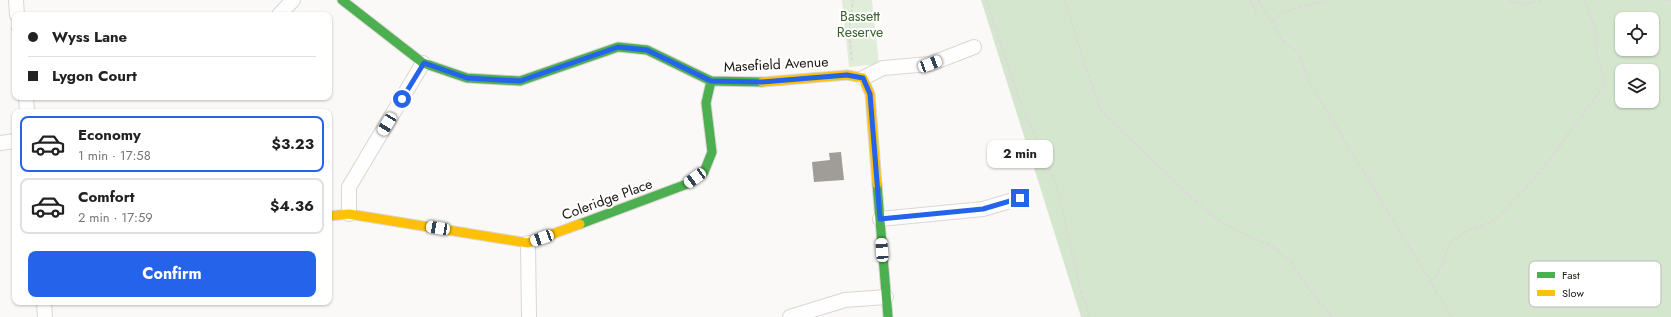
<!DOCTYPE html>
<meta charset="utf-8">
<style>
body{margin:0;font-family:Jost,sans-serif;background:#f6f6f6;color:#222;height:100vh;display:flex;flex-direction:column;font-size:15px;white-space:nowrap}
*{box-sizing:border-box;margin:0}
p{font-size:13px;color:#767676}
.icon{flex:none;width:22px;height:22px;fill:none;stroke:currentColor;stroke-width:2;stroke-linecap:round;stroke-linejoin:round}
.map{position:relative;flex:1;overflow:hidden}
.side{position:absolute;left:12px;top:109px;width:320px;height:196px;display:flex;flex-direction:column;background:#fff;border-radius:8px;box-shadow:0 1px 3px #0004}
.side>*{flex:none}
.top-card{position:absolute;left:12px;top:12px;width:320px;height:88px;border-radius:8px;box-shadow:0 1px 3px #0004;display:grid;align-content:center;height:88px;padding:0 16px;background:#fff}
.tools{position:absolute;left:1615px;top:12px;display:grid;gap:8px}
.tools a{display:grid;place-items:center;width:44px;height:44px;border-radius:8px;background:#fff;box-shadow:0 1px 3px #0004;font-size:20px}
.end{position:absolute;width:18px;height:18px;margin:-9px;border:5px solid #2563eb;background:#fff;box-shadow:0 0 0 2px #fff}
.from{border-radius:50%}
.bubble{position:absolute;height:28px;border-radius:8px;background:#fff;box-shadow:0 1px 3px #0004;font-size:13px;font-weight:700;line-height:28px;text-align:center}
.car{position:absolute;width:12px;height:24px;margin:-12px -6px;border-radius:5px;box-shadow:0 0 3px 1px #0007;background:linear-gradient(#fff 24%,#345 0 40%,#fff 0 76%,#345 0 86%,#fff 0)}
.top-card b{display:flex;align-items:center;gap:14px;height:38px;font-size:15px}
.top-card b+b{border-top:1px solid #e0e0e0}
.top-card i{width:10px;height:10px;background:#222}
ul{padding:7px 0 0;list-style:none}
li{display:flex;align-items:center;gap:12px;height:56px;margin:0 8px 6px;padding:0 8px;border:2px solid #e0e0e0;border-radius:8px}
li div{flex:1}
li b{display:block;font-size:15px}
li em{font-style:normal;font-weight:700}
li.on{border-color:#2563eb}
li>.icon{width:36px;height:36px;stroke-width:1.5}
.action{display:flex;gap:8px;margin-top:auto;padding:8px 16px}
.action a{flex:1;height:46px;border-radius:8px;background:#2563eb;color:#fff;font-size:16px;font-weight:700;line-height:46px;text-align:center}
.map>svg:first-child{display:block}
</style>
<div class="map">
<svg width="1671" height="317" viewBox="0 0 1671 317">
<rect width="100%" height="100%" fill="#fbf9f7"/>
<polygon fill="#dfedd9" points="842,0 872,0 879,64 849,67"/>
<path fill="#d5e6ce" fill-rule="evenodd" d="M981 0H1671V317H1081ZM1622 19H1652V49H1622ZM1622 71H1652V101H1622Z"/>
<polygon fill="#a09c98" points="841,152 844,180 814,182 812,162 830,160 829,153"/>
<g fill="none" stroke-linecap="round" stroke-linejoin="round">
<g stroke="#dbd6d1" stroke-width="16">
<g id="street">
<polyline points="16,0 17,15"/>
<polyline points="279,15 293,0"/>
<polyline points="863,78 883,68 930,64 974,47"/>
<polyline points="26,97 27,112"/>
<polyline points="0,143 15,141"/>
<polyline points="349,214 349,187 423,63"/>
<polyline points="880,219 983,209 1020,198"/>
<polyline points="528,243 529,317"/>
<polyline points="44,302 45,317"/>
<polyline points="790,317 845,300 886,297"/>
</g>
</g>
<g stroke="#dbd6d1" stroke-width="11">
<g id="fast">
<polyline points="342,0 423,63 467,78 520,81 618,47 647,50 711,81 762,82"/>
<polyline points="877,184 888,317"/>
<polyline points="580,224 687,184 704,172 712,152 706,103 711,81"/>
</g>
</g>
<g stroke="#dbd6d1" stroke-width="11">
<g id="slow">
<polyline points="762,82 847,75 863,78 870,94 877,184"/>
<polyline points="329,216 349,214 528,243 580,224"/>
</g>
</g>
<g stroke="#dbdad8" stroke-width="2" stroke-dasharray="4 2" stroke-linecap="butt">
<polyline points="986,0 1018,96 1058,190 1080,289 1090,317"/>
<polyline points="1065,0 1085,67 1102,112 1182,189 1215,218 1240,232 1273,247 1291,262 1310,290 1332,317"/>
<polyline points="1249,0 1256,11 1255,15"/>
<polyline points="1258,0 1283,41 1299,53 1309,82 1452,317"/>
<polyline points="1509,0 1522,4 1543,0"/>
<polyline points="1664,0 1671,0"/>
<polyline points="1272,21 1283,12 1326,0"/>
<polyline points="12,27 15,58"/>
<polyline points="852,61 849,33 853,0"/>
<path d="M1430 281C1445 271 1442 250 1456 238 1468 228 1484 227 1497 218 1504 212 1510 204 1516 198 1550 164 1574 124 1604 86V78L1597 54 1596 32 1585 0"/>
</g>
<use href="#street" stroke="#fefefe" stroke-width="14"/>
<use href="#fast" stroke="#4caf50" stroke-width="9"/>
<use href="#slow" stroke="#ffc107" stroke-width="9"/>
</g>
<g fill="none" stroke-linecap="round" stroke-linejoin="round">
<polyline stroke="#2563eb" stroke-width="5" points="402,99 424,63 467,78 520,81 618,47 647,50 711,81 761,82 847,75 863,78 870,94 880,219 983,209 1020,198"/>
</g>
<g text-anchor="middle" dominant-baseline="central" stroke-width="4" stroke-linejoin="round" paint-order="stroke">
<g font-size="14" fill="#38612b" stroke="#fff">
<text x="860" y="16">Bassett<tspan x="860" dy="16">Reserve</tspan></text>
</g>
<g font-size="14" fill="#1c150f" stroke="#fff">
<text transform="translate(776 64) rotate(-3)">Masefield Avenue</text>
<text transform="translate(607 199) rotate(-20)">Coleridge Place</text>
</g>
</g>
<rect x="1529" y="261" width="132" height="46" rx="6" fill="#fff" stroke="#bbb9b7" stroke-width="1"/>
<rect x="1537" y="272" width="18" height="6" fill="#4caf50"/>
<rect x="1537" y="290" width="18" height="6" fill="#ffc107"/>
<g font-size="11" fill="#1c150f">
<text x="1562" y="279">Fast</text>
<text x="1562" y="297">Slow</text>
</g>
</svg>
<div class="tools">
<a><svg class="icon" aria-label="locate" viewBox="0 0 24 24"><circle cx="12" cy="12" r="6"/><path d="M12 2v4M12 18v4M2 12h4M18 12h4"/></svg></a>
<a><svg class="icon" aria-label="layers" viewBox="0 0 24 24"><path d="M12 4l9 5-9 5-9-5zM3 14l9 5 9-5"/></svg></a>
</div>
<i class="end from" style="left:402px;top:99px"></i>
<i class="end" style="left:1020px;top:198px"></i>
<div class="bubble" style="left:987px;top:140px;width:66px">2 min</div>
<i class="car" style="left:930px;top:64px;rotate:69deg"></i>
<i class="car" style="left:387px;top:124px;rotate:211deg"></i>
<i class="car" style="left:695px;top:178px;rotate:234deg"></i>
<i class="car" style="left:438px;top:228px;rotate:280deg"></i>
<i class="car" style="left:542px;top:238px;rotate:250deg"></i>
<i class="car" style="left:882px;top:250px;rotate:356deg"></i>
<div class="top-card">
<b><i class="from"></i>Wyss Lane</b>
<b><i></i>Lygon Court</b>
</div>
<section class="side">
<ul>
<li class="on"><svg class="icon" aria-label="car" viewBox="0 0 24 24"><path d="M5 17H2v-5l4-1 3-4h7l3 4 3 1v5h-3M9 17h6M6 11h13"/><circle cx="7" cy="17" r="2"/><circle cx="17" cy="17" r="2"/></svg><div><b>Economy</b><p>1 min · 17:58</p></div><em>$3.23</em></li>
<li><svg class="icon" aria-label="car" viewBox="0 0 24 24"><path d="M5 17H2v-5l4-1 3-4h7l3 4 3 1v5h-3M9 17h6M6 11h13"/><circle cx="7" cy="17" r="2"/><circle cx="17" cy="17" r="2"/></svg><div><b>Comfort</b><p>2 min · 17:59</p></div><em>$4.36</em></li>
</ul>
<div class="action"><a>Confirm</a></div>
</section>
</div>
